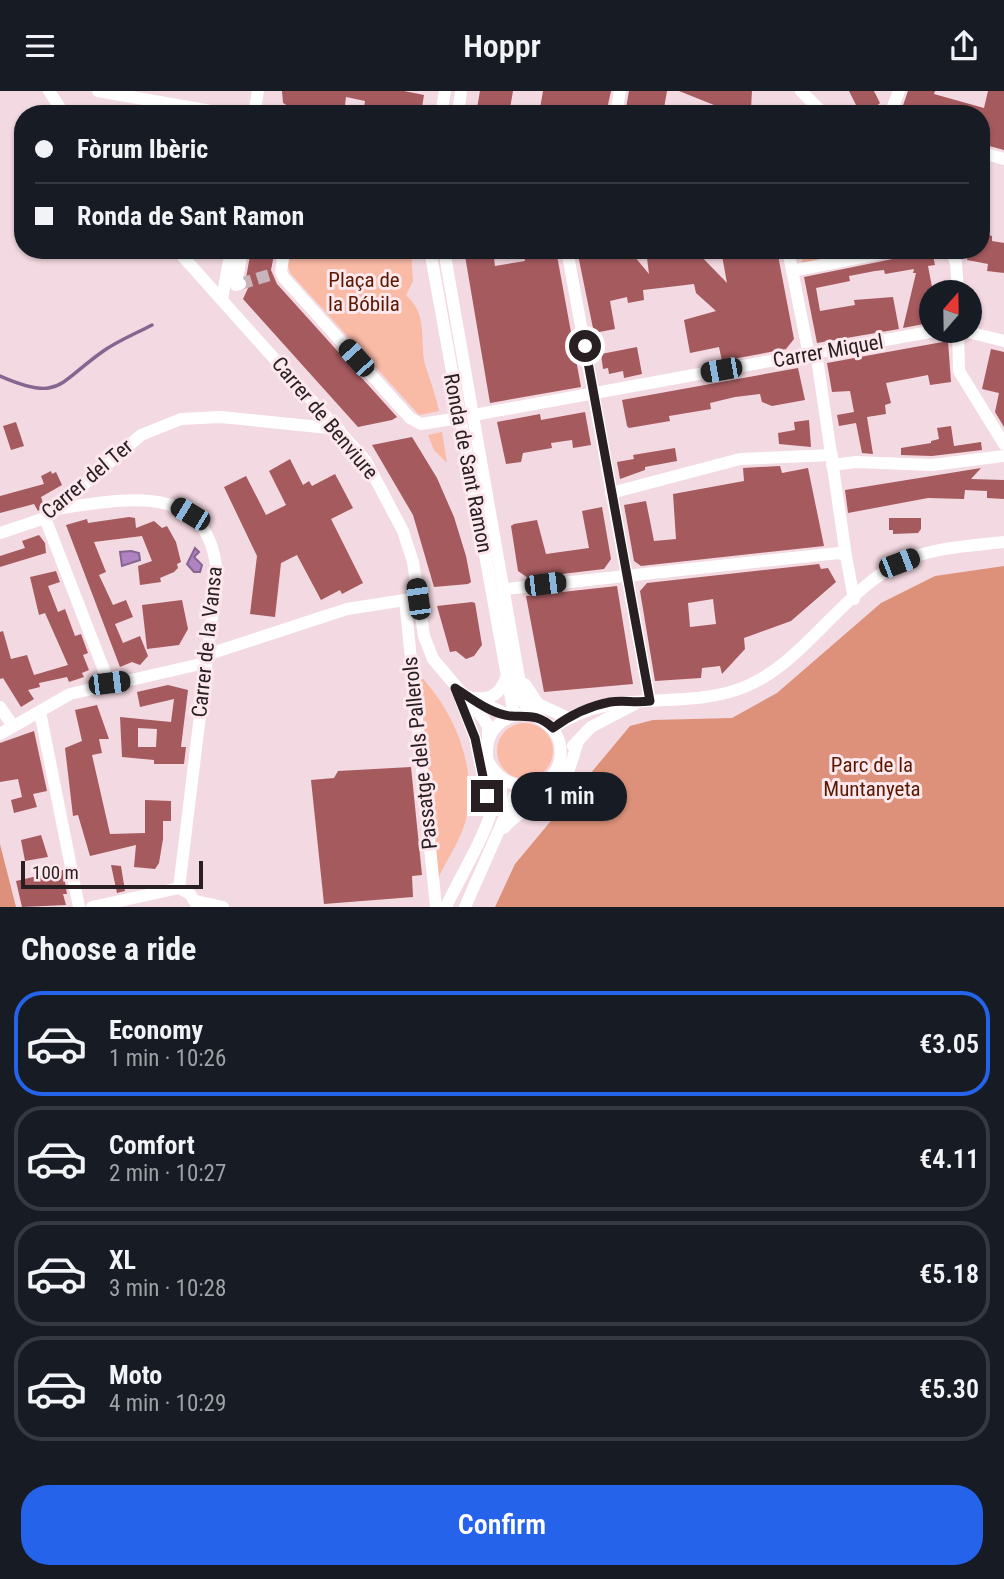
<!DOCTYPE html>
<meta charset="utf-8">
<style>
body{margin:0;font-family:"Roboto Condensed",sans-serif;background:#242831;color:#f1f3f6;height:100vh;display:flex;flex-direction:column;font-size:26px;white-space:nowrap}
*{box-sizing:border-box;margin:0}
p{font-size:23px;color:#9ea1a6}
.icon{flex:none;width:38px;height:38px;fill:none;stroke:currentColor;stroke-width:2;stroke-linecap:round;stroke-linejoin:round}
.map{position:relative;height:816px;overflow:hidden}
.details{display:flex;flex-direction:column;background:#171b24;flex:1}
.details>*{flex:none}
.guide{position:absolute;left:14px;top:14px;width:976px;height:154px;border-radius:28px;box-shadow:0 2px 5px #0004;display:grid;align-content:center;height:154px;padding:0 21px;background:#171b24}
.needle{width:46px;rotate:20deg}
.buttons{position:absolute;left:919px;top:189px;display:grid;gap:14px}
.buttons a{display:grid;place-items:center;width:63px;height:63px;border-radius:50%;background:#171b24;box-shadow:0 2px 5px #0004;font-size:35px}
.scale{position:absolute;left:21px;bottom:18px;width:182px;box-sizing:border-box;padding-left:7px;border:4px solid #281f22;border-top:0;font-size:19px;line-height:24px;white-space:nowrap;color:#281f22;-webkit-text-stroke:5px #fde8ee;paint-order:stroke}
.end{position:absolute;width:32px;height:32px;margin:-16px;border:9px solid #281f22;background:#fff;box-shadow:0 0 0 4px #fff}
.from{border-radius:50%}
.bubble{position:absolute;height:49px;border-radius:24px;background:#171b24;box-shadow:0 2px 5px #0004;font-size:23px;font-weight:600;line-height:49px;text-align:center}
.car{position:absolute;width:21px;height:42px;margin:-21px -10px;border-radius:9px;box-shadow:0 0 5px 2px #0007;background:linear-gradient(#222 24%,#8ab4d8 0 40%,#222 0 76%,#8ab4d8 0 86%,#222 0)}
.guide b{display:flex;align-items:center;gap:24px;height:66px;font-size:26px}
.guide b+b{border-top:2px solid #363941}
.guide i{width:18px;height:18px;background:#f1f3f6}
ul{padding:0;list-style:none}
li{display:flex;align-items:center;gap:21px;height:105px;margin:0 14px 10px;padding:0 7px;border:4px solid #363941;border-radius:28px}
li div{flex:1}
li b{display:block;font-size:26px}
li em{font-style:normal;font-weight:600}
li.selected{border-color:#2563eb}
li>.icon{width:63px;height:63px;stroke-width:1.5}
h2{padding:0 21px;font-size:32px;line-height:84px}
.button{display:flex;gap:14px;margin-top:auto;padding:14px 21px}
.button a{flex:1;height:80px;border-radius:28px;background:#2563eb;color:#fff;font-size:28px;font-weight:600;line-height:80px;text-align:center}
header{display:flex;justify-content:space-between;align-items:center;height:91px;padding:0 21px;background:#171b24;font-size:32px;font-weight:600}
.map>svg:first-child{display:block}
</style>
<header><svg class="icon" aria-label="menu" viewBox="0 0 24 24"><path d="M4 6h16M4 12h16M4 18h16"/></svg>Hoppr<svg class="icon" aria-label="share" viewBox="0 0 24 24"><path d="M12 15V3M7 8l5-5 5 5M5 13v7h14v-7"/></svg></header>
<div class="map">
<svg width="1004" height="816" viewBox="0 0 1004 816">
<rect width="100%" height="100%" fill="#f3d9e1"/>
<g fill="#f9baa6">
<path d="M291 159H411L413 190 406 204C430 226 418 250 426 277 431 292 436 305 439 320L419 324 291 183 288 176Z"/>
<polygon points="828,159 843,159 844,164 803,174 801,164"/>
<polygon points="442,341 447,372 434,359 428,344"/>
<path d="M418 588H423C455 623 476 675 467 723 464 744 447 768 438 788Z"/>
<circle cx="525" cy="660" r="28"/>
</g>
<g fill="#dd917a">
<polygon points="1004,475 1004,816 495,816 515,773 630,635 653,629 732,627 777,602 881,512 935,485"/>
<polygon points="0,753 16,816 0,816"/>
</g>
<g fill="#ae83c0" stroke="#866591" stroke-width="2">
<polygon points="195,457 199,461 194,466 202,474 200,481 194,481 187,473"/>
<polygon points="131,460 139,462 140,469 122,475 120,461"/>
</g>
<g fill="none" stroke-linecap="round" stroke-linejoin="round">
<path stroke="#866591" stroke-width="3.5" d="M0 285C60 311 57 293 102 261 117 250 135 243 152 234"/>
</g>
<g fill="#a55a5e" fill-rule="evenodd">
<polygon points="282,0 404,0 424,4 421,23 363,23 365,10 346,6 344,23 324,23 290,16 283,12"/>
<polygon points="480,0 513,0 509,23 476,23"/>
<polygon points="543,0 611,0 606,23 539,23"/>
<polygon points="629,0 667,0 663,23 625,23"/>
<polygon points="679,0 752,0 751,17 714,14"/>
<polygon points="849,0 874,0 880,12 868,23 865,19 860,22"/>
<polygon points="908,0 935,0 934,3 984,17 988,0 1004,0 1004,59 982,53 982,23 900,23"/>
<polygon points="982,142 992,145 992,150 1004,152 1004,182 987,180 988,173 967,169 969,159 982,159"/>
<polygon points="251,159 275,159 271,179 277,193 397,326 392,329 358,336 243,208 249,195 246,187"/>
<polygon points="464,159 493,159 495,175 525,170 523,159 556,159 581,296 490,312"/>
<polygon points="577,159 630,160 649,183 646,159 695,159 727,192 721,159 777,159 794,248 786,258 722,270 719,256 690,262 684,229 716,220 696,202 694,193 643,199 644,209 628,212 627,206 610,210 615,238 594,242"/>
<polygon points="932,160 935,174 928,175 933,201 929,232 903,237 916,182 913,182 914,178 885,183 884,179 875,180 849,185 850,190 816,197 820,220 855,214 854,209 893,206 899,238 817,252 804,186"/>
<polygon points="948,250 951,291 930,294 928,284 886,292 891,312 885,314 886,323 867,326 873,363 862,362 856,332 839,335 837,324 854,321 850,300 832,301 827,272"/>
<polygon points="637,256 642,283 624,287 623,280 609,283 608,277 603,278 601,263"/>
<polygon points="991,258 1004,261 1004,336 995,321 999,302 982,298"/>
<polygon points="798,277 805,309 772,315 762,311 760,303 735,306 710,312 711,318 669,325 670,330 629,337 627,335 622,309"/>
<polygon points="585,321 591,354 573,357 572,349 551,352 552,357 523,362 521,371 506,373 497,331 540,323 541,329"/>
<polygon points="809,329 811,356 779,353 778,342 795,339 794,331"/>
<polygon points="16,331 24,355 11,359 3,335"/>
<polygon points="951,335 954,355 981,351 982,359 932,365 901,364 901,357 931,352 931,350 939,348 937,337"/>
<polygon points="412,346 437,387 454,426 466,465 471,491 468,493 434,496 413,424 372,354"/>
<polygon points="675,357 677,370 645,376 645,379 620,388 617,371 634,368 633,364"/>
<polygon points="290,368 303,394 309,390 312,395 335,383 353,417 331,428 363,492 342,503 340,499 321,509 297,464 281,472 275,526 250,523 257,465 224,396 246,385 266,424 286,414 269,380"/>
<polygon points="780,375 782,382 808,377 824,455 641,475 634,470 624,414 646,410 654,450 676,448 673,403 744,390 743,377"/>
<polygon points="981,377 971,388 1004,389 1004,408 987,407 987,400 965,399 964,408 928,407 848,422 845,399"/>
<polygon points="51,380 52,383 56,381 62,394 41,406 44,415 38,420 34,413 0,422 0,405 44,393 41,385"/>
<polygon points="602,416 611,468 604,478 528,487 518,480 511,435 514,433 537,429 546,463 589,457 582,420"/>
<polygon points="129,426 135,427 136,437 154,430 162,437 167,435 176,451 181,471 177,473 178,477 174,481 160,487 161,491 140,494 138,475 152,470 142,445 94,451 106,481 99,484 113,514 126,509 133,526 115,533 123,552 140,545 148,565 140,574 132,571 120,576 66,434 87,428 88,432"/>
<polygon points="889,427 921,427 921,438 918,442 893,443 893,439 889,439"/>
<polygon points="39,444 45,452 46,462 0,476 0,465 25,457 22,450"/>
<path d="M819 473 821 478 828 477 836 491 791 530 744 547 745 558 722 583 720 575 702 577 701 587 655 590 640 500 647 492ZM713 508 716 533 690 536 688 512Z"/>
<polygon points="56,480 60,491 48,495 58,521 65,518 75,545 81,543 88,562 83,564 89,579 82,582 84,586 69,591 67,586 39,592 40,596 28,599 34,608 21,616 3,587 0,588 0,541 3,540 11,568 27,564 34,584 68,574 45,522 39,524 30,486"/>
<polygon points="617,495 633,593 544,601 526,505"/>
<polygon points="182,509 188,538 179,554 147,558 142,514"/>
<polygon points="472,511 475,512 482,554 474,565 466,568 456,560 450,561 437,515"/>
<path d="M168 594 188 599 181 656H186L184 673H154V669L122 666 120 626 171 631 174 608 140 616 137 601ZM138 637 157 638 156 656H138Z"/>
<polygon points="97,614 109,648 99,648 102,662 92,664 110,743 145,742 145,709 171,710 171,730 163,730 163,748 159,772 155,778 134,776 136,754 90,765 78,724 73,725 65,657 82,650 75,619"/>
<polygon points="34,640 47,700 33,703 37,716 14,722 11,709 22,706 18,688 0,691 0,652"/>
<polygon points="411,676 422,784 412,785 413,806 324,813 311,689 334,687 338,680"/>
<polygon points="41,744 48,766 25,770 21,749"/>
<polygon points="111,774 121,775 125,800 117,802"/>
<polygon points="63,779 67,803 63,803 66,814 22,816 16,790"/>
</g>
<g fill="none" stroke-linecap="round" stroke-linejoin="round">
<polyline stroke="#cab4bb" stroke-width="12" stroke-dasharray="12 6" stroke-linecap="butt" points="240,193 273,183"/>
<g stroke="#fff" stroke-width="12">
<polyline points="49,0 64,23"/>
<polyline points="98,0 228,23"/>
<polyline points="801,0 824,23"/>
<polyline points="254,23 258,0"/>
<polyline points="441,23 445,0"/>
<polyline points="458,23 461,0"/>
<polyline points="616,23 620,0"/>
<polyline points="890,23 899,0"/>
<polyline points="982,62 1004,68"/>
<polyline points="177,159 366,370 403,440 413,471 424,545 433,568 483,627 488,635 488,651"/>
<polyline points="284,159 281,181 284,187 410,327 421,333 459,327"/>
<polyline points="430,159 514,624"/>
<path d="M444 159 523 610C531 629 556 630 560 654 567 699 510 710 489 672"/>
<polyline points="567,159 650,610"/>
<polyline points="788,159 809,264"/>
<polyline points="951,159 956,172 958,201"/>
<polyline points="792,180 897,159"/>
<polyline points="240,193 236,194 242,159"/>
<polyline points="222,208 231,159"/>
<polyline points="958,240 959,280 1004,353"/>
<polyline points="964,240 1004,250"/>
<polyline points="818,274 846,465"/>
<polyline points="474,324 935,240"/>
<polyline points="832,374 856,371 932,374 1004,365"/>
<polyline points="611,402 740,368 832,364"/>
<path d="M56 418C125 408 211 388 217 485L179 797 190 803 198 816"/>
<polyline points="45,427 109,592"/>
<polyline points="0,442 45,427 141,344 181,328 221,326 339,338"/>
<polyline points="505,498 839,462 846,465 854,508"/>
<polyline points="405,509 436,816"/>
<polyline points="206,564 347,518 411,508"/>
<polyline points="525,593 538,613 568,627"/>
<polyline points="467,605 511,625"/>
<path d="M475 607C493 609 500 602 507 585"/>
<polyline points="461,610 475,647 486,700"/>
<polyline points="0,616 13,635"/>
<polyline points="40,621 79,816"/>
<path d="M553 637C614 594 678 621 742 597 803 574 842 500 900 472 931 456 970 455 1004 451"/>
<polyline points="0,643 70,603 205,572"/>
<polyline points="573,655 591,636 635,613"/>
<path d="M504 737C520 717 555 703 565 687 571 676 574 662 578 650"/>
<polyline points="196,810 223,816"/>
<polyline points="92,816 179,797"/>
<path d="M446 816C458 789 489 740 493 712 495 690 480 664 491 643 497 631 509 625 522 623"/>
<polyline points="465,816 514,705 526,696"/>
</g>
</g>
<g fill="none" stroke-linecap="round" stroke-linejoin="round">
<path stroke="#281f22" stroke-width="9" d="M487 705 475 647 455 597C471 607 492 624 511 625 529 626 538 623 553 637 569 625 589 615 610 611 623 609 636 612 650 610L585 255"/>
</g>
<g text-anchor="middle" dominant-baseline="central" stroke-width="6" stroke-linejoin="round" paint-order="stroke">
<g font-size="21" fill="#5c1902" stroke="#fde8ee">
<text x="364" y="189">Plaça de<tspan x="364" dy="24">la Bóbila</tspan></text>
<text x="872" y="674">Parc de la<tspan x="872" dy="24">Muntanyeta</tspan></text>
</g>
<g font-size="21" fill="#281f22" stroke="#fde8ee">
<text transform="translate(828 260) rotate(-10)">Carrer Miquel</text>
<text transform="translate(325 327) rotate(50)">Carrer de Benviure</text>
<text transform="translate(468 372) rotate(79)">Ronda de Sant Ramon</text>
<text transform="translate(87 388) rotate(-40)">Carrer del Ter</text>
<text transform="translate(207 551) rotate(-84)">Carrer de la Vansa</text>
<text transform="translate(420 662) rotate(-96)">Passatge dels Pallerols</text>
</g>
</g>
</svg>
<div class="buttons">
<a><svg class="needle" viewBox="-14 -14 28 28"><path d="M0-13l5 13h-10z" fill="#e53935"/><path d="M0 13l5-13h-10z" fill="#9ea1a6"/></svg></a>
</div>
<div class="scale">100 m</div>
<i class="end from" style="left:585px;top:255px"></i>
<i class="end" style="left:487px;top:705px"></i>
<div class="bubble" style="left:511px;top:681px;width:116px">1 min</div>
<i class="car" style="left:356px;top:267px;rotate:318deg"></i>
<i class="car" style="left:721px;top:279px;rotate:260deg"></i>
<i class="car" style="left:190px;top:423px;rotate:301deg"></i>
<i class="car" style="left:899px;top:472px;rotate:69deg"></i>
<i class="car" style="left:545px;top:493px;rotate:83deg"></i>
<i class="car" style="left:418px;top:508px;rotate:352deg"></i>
<i class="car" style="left:109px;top:592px;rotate:83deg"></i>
<div class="guide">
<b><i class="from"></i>Fòrum Ibèric</b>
<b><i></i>Ronda de Sant Ramon</b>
</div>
</div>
<section class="details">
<h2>Choose a ride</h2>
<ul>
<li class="selected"><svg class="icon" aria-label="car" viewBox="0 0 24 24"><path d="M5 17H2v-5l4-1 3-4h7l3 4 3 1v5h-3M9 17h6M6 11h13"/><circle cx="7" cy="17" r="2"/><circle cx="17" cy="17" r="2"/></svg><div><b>Economy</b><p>1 min · 10:26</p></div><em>€3.05</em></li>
<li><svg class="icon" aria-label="car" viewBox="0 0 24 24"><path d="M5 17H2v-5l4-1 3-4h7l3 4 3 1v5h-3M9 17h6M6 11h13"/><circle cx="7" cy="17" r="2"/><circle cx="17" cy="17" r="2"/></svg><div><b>Comfort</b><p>2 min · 10:27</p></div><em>€4.11</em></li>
<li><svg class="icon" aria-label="car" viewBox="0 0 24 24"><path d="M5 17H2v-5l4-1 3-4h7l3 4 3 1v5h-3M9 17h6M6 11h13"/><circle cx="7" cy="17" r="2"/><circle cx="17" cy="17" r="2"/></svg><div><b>XL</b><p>3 min · 10:28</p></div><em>€5.18</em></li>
<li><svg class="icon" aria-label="car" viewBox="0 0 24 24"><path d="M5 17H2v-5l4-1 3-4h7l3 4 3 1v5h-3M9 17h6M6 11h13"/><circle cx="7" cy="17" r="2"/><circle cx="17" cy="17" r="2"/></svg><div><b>Moto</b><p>4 min · 10:29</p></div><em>€5.30</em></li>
</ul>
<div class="button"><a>Confirm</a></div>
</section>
